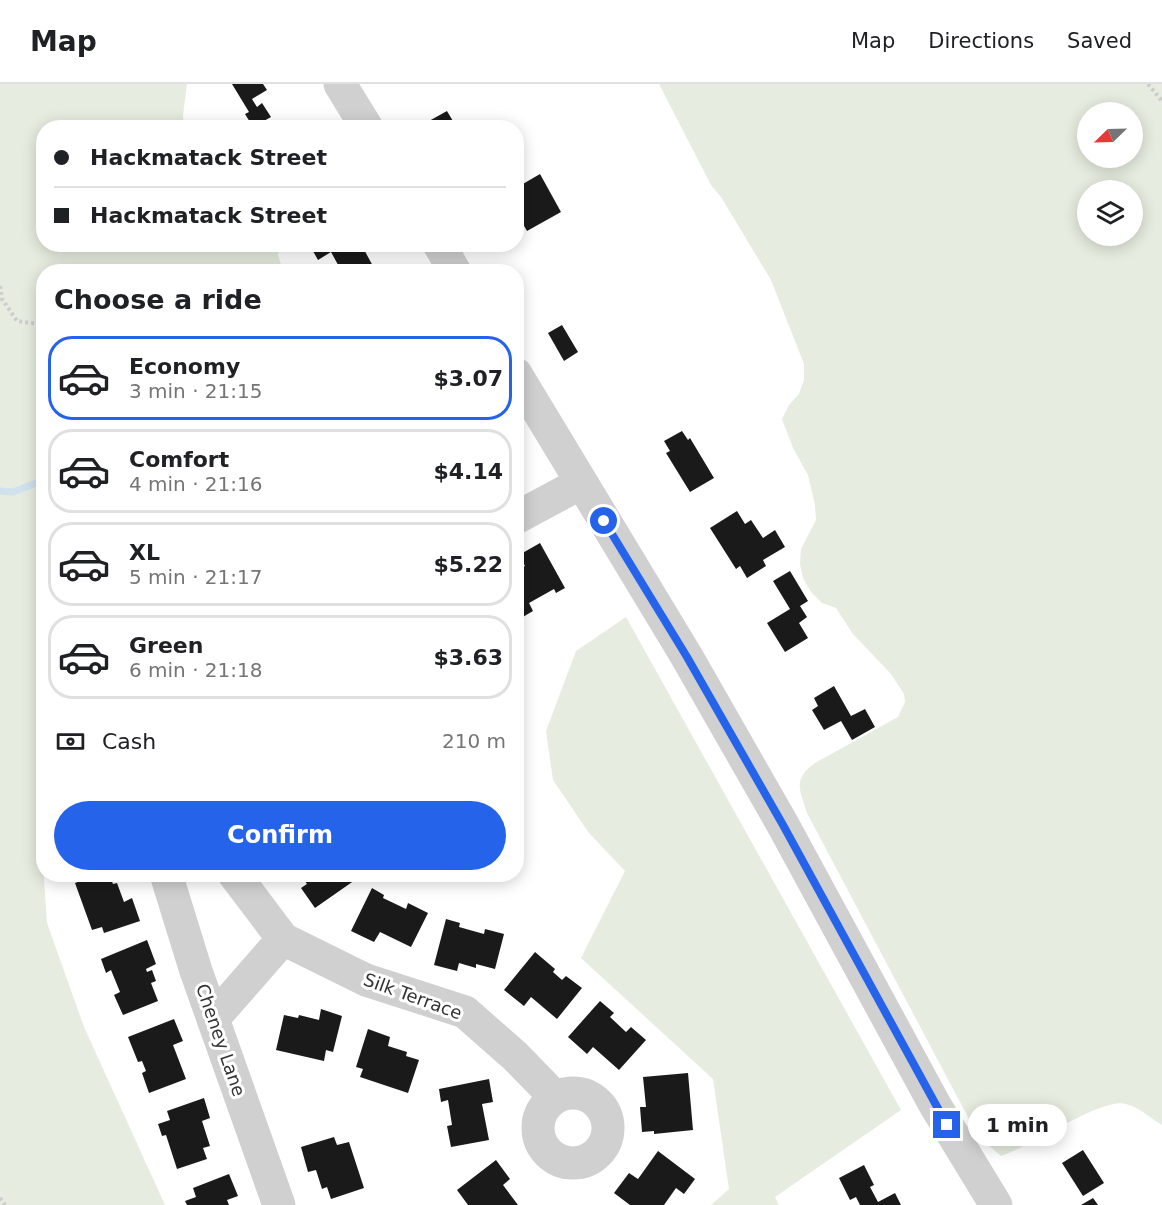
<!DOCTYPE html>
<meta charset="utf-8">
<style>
body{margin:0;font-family:"DejaVu Sans",sans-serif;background:#f6f6f6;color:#202124;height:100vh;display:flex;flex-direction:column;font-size:22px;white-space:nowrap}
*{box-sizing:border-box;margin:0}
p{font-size:20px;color:#757577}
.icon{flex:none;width:33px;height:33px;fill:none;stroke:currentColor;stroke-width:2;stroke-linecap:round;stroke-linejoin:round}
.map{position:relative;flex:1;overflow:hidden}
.details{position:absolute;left:36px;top:180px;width:488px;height:618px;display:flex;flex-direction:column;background:#fff;border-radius:24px;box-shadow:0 3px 15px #0003}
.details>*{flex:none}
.hud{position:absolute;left:36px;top:36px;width:488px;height:132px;border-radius:24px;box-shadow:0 3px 15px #0003;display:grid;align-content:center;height:132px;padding:0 18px;background:#fff}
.needle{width:39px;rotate:247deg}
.fabs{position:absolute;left:1077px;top:18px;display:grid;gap:12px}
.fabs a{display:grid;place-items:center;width:66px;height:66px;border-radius:50%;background:#fff;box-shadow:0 3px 15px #0003;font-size:30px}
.end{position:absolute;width:27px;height:27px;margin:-14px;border:8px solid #2563eb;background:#fff;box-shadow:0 0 0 3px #fff}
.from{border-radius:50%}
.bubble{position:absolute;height:42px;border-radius:21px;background:#fff;box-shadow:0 3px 15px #0003;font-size:20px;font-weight:600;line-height:42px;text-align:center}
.hud b{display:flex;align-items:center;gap:21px;height:57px;font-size:22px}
.hud b+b{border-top:2px solid #e0e0e0}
.hud i{width:15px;height:15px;background:#202124}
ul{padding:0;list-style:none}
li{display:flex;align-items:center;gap:18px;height:84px;margin:0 12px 9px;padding:0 6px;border:3px solid #e0e0e0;border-radius:24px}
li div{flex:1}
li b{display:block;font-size:22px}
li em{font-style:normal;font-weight:600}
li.active{border-color:#2563eb}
li>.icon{width:54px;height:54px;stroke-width:1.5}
h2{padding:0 18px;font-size:27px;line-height:72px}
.pay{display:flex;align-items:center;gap:15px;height:66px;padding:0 18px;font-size:22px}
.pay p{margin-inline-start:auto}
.cta{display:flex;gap:12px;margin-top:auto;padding:12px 18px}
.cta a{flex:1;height:69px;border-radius:36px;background:#2563eb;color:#fff;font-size:24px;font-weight:600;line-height:69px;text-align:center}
header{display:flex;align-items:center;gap:36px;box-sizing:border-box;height:84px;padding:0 30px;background:#fff;border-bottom:2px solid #e0e0e0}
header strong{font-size:28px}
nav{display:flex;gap:33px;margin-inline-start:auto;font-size:21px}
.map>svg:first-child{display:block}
</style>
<header>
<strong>Map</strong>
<nav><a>Map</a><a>Directions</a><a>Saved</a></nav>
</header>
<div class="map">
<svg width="1162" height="1121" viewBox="0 0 1162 1121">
<rect width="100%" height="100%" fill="#fff"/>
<g fill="#e6ecdf" fill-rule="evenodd">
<polygon points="0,0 187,0 183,31 184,43 44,44 44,160 278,161 278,171 283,187 44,188 44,678 40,738 47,839 84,943 165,1121 0,1121"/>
<path d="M659 0H1162V1041C1150 1034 1139 1023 1126 1020 1102 1013 1028 1064 1001 1072L978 1052 807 729C800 705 792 696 815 679L898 633 905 618 904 610 891 590 853 550 836 524 822 519 811 508 803 494 800 480 801 465 816 436 815 421 808 391 793 364 782 335 789 321 799 310 804 296V280L771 196 721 113 711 101ZM1088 28H1132V74H1088ZM1088 106H1132V152H1088Z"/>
<polygon points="626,533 901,1026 775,1113 779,1121 711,1121 729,1105 713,995 581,874 625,787 589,749 553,696 546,647 576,567"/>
</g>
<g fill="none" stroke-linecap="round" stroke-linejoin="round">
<polyline stroke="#cfe2ee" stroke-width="7" points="0,407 13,408 44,396"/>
</g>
<g fill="#1a1a1a">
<polygon points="232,0 263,0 267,6 252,15 257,23 262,19 271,33 253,43 245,30 249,28"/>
<polygon points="447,27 457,44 433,44 429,37"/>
<polygon points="540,90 561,128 527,147 516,128 516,104"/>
<polygon points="309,160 361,160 374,184 368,188 342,188 331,168 318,176"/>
<polygon points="562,241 578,268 564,277 548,249"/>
<polygon points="682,347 688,356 690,354 714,394 690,408 666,369 670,367 664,357"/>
<polygon points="737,427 745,440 751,436 763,454 775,446 785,463 763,476 766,482 747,494 740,482 736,485 710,444"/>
<polygon points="540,459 565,504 556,509 554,505 529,519 533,527 516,537 516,486 525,482 519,471"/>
<polygon points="790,487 808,517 800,522 807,533 799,539 808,554 785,568 767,539 790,525 773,497"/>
<polygon points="834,602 851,632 865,625 875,643 852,656 841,637 824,646 812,626 818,622 814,614"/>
<polygon points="99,790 109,790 113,800 117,799 124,818 132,814 140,837 104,849 102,843 92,846 75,799"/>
<polygon points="300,790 351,790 355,796 315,824 301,804 307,800"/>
<polygon points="372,804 384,811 383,814 406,825 408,819 428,829 411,863 380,848 374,858 351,847"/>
<polygon points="446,835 460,839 459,843 484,850 485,845 504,850 495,885 476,880 476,884 459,879 457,887 434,881"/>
<polygon points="147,856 156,880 146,885 147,888 152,886 156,897 151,899 158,917 123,931 114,911 120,908 111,886 106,889 101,875"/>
<polygon points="535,868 555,885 553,888 562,896 566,892 582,904 557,935 531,913 524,922 504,906"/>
<polygon points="600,917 614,929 610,933 626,948 631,943 646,956 619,986 593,963 587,970 568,953"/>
<polygon points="321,925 342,932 333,968 326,966 324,977 276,966 284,931 298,934 299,931 319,936"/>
<polygon points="174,935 183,957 173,961 186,995 149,1009 142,989 146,987 142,977 138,978 128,953"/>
<polygon points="368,945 390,953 388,962 407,968 406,972 419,976 408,1009 360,993 363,985 356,983"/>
<polygon points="688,989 693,1046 654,1050 654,1047 642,1048 640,1023 646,1023 643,993"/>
<polygon points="489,995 493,1018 482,1020 489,1056 451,1063 447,1042 452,1041 448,1016 441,1018 439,1005"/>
<polygon points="204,1014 210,1034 202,1037 210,1062 203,1064 207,1075 177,1085 166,1051 162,1052 158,1040 170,1036 167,1027"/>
<polygon points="334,1053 337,1061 349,1058 364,1104 331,1115 327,1103 322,1105 316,1086 308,1088 301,1063"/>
<polygon points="1083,1066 1104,1099 1083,1112 1062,1079"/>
<polygon points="658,1067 695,1095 684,1110 676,1104 664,1121 630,1121 614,1109 629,1089 638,1095"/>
<polygon points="496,1076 510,1095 503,1101 518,1121 468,1121 457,1106"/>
<polygon points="864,1081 874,1101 870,1103 878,1118 895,1109 901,1121 860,1121 856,1113 850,1116 839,1094"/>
<polygon points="229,1090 238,1112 227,1116 229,1121 187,1121 185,1117 196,1113 193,1104"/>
<polygon points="1093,1114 1098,1121 1081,1121"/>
</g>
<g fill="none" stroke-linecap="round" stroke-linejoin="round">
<g stroke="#cdcdcd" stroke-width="4" stroke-dasharray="3 3" stroke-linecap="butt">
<polyline points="1148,0 1162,17"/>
<polyline points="0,202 2,215 17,237 44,241"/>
<polyline points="0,1114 5,1121"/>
</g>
<g stroke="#d0d0d0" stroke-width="33">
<polyline points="340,0 367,44"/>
<polyline points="439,160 455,188"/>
<polyline points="516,290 687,573 783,741 935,1021 996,1121"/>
<polyline points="516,434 581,399"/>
<polyline points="166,790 196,887 279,1121"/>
<polyline points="234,790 283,855 366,896 465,928 515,972 555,1013"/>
<polyline points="213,935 283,855"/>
<circle cx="573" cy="1044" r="35"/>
</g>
</g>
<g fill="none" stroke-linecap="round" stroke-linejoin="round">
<polyline stroke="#2563eb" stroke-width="8" points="604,437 687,573 783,741 947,1041"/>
</g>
<g text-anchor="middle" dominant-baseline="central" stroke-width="6" stroke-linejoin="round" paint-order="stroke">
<g font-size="18" fill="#333" stroke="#fff">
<text transform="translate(413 912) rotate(20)">Silk Terrace</text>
<text transform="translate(221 956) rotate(71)">Cheney Lane</text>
</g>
</g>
</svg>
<div class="fabs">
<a><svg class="needle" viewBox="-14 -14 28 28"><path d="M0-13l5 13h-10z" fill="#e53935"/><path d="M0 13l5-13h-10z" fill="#757577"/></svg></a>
<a><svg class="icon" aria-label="layers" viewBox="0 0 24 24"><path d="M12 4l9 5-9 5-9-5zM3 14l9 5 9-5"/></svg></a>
</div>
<i class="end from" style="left:604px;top:437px"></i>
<i class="end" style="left:947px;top:1041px"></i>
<div class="bubble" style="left:968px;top:1020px;width:99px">1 min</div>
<div class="hud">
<b><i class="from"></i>Hackmatack Street</b>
<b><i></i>Hackmatack Street</b>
</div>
<section class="details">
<h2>Choose a ride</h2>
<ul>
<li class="active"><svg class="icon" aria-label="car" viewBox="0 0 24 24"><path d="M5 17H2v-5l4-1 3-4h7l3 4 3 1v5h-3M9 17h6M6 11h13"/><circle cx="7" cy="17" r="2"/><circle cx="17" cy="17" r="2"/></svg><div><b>Economy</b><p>3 min · 21:15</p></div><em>$3.07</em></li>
<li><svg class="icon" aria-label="car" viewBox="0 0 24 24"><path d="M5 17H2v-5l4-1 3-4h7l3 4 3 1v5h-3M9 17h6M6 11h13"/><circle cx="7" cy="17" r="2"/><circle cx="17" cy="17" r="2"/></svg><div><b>Comfort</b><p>4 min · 21:16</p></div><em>$4.14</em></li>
<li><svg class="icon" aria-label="car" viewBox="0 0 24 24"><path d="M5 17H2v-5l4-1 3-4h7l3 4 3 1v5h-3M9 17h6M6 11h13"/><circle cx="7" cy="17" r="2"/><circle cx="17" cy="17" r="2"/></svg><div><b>XL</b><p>5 min · 21:17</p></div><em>$5.22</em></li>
<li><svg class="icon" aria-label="car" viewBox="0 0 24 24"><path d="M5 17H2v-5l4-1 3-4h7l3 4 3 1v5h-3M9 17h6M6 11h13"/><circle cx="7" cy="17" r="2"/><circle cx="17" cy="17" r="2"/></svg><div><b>Green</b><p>6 min · 21:18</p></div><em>$3.63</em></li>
</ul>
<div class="pay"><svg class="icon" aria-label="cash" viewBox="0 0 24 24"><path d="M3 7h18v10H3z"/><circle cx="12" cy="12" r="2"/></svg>Cash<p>210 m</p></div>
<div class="cta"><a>Confirm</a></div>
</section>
</div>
